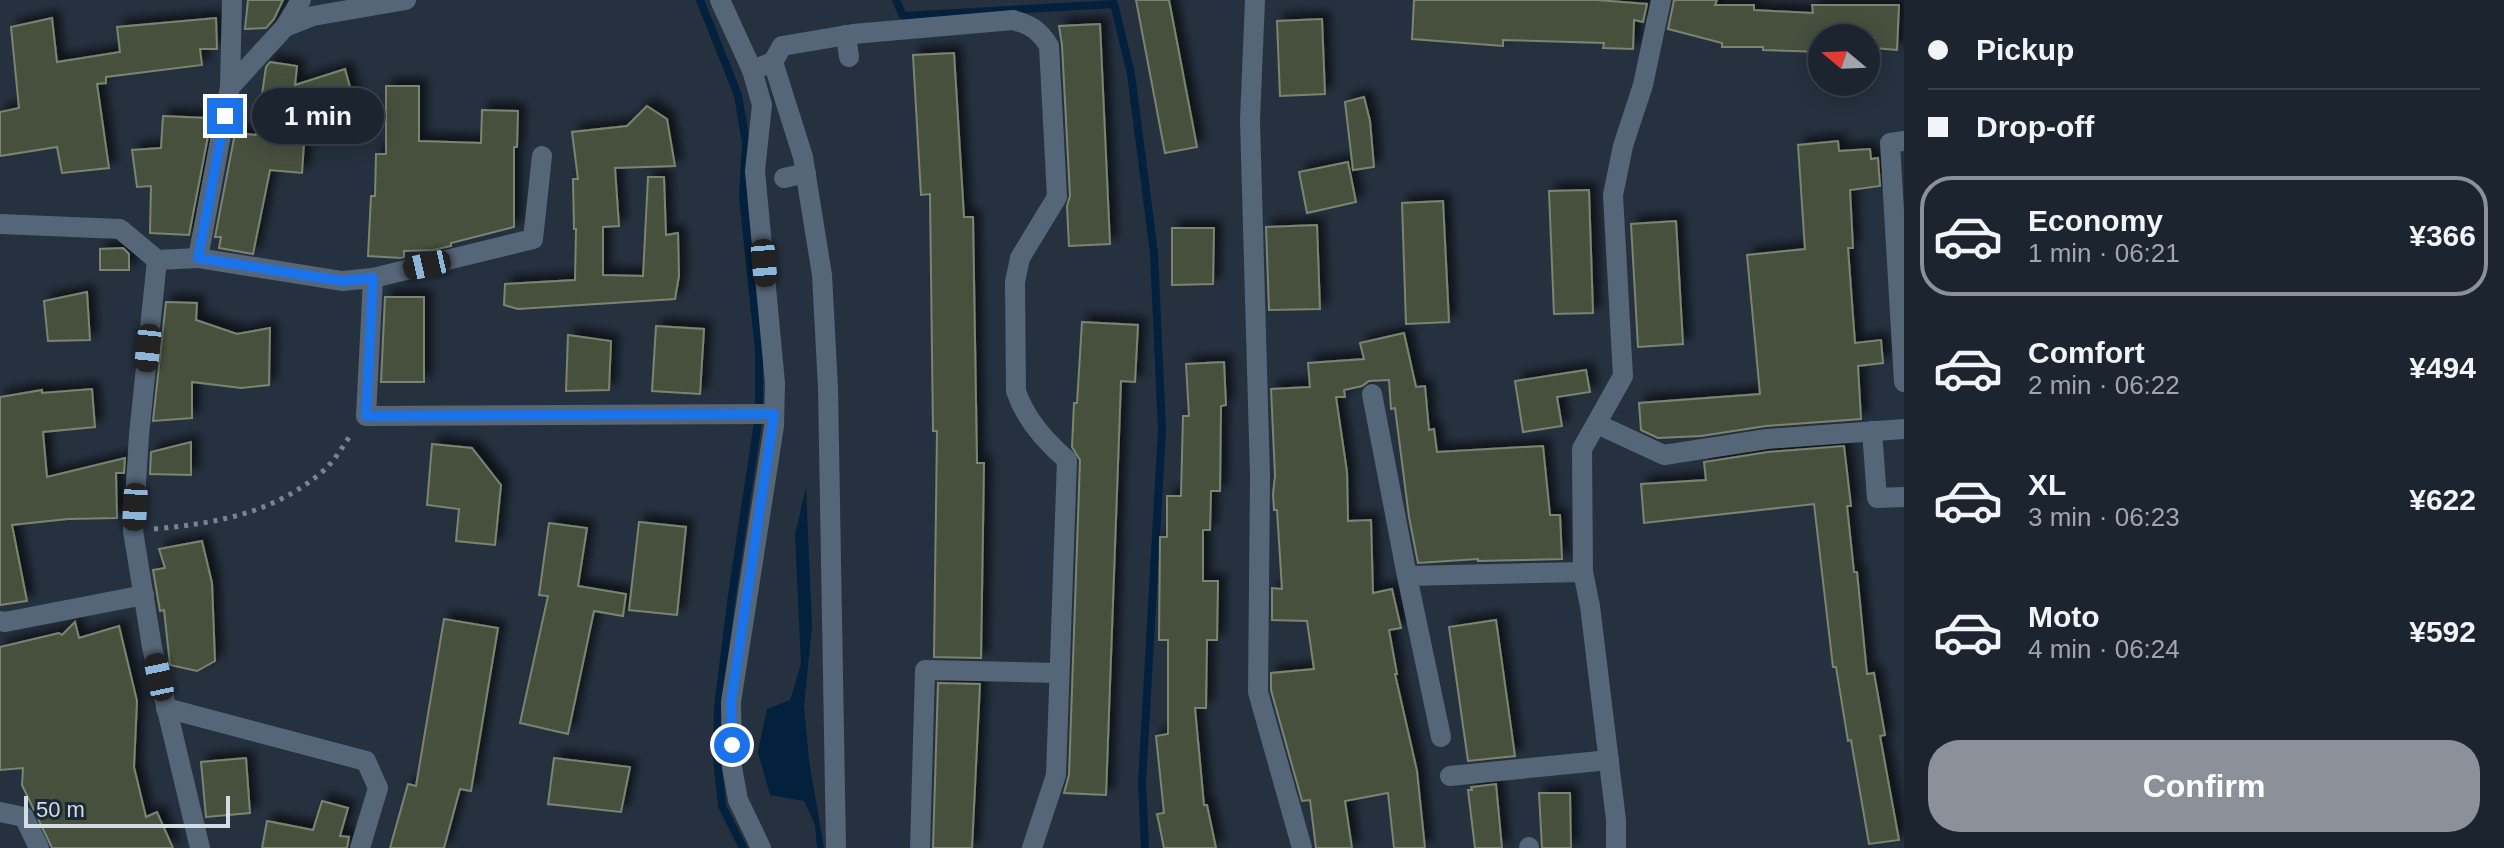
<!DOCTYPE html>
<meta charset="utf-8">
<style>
body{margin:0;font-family:Helvetica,sans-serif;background:#29313b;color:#f1f3f6;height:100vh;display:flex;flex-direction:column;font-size:30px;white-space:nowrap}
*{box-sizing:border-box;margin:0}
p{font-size:26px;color:#a0a5aa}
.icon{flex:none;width:44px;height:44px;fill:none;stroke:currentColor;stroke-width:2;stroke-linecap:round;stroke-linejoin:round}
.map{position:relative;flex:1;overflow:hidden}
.drawer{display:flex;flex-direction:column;background:#1c252f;width:600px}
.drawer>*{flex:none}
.banner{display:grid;align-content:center;height:176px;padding:0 24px;background:#1c252f}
.needle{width:52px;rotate:289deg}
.controls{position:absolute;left:1808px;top:24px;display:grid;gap:16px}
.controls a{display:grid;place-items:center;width:72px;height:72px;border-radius:50%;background:#1c252f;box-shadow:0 4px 20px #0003,0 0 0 2px #3a424b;font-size:40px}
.scale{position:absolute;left:24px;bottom:20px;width:206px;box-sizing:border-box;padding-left:8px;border:4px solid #d4dde5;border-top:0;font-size:22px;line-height:28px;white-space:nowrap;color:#d4dde5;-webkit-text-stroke:6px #1b2835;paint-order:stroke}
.end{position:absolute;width:36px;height:36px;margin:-18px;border:10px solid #1a73e8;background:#fff;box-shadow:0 0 0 4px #fff}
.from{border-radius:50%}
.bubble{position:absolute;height:56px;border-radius:28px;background:#1c252f;box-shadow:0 4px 20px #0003,0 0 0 2px #3a424b;font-size:26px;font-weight:800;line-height:56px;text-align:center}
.car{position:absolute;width:24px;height:48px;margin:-24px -12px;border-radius:10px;box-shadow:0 0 6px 2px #0007;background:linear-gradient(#222 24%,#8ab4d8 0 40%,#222 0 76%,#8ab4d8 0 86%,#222 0)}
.banner b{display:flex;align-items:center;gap:28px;height:76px;font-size:30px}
.banner b+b{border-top:2px solid #3a424b}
.banner i{width:20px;height:20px;background:#f1f3f6}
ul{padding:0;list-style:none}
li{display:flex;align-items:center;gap:24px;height:120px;margin:0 16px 12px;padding:0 8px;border:4px solid transparent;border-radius:32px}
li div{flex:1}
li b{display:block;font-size:30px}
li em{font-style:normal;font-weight:800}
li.selected{border-color:#8c9099}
li>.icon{width:72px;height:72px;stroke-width:1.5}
.action{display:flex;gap:16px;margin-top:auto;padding:16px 24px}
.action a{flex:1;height:92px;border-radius:32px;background:#8c9099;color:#fff;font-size:32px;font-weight:800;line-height:92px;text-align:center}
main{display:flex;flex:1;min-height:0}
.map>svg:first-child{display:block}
</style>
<main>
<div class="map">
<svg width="1904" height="848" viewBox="0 0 1904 848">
<defs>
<filter id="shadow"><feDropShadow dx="7" dy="-7" stdDeviation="4" flood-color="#0009"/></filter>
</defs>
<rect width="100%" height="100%" fill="#25313f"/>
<polygon fill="#03203d" points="806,488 812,627 804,706 809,761 824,848 817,848 815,825 804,801 770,795 758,752 767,709 790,700 801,664 795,534"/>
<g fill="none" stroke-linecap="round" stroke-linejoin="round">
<g stroke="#03203d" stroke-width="8">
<polyline points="700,0 738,95 746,143 743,196 759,351 759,401"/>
<polyline points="896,0 903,16 1114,4 1131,74 1154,253 1162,430 1142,782 1145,848"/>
<polyline points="743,848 722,806 717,758 718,707 732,595 758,422"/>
</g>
</g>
<g fill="#47503e" stroke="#7a8471" stroke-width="2" filter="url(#shadow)">
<polygon points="248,0 283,0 274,19 266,28 245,29"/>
<polygon points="1136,0 1169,0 1197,147 1165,153"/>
<polygon points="1414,0 1597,0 1647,4 1643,22 1634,20 1633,49 1603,48 1604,43 1503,40 1503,46 1412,39"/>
<polygon points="1674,0 1717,0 1715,5 1754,5 1754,10 1813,13 1812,5 1899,5 1897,50 1874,48 1874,38 1822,38 1822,52 1763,50 1763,47 1722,47 1722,43 1668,29"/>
<polygon points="52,18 57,62 120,52 117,27 216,18 217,49 200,49 202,65 106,77 106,83 97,84 109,168 62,173 57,147 0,156 0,112 19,108 11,27"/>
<polygon points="1322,19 1325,94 1280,96 1277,21"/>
<polygon points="1100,24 1110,244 1069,246 1067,206 1070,196 1062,45 1059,26"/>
<polygon points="954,53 964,217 973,217 977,463 984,463 981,658 934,657 937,431 933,431 930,194 921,195 913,55"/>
<polygon points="270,62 297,66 295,85 345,69 353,98 306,113 302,173 270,170 253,254 219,248 221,237 215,237 235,133 256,135 266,67"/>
<polygon points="386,86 419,86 419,141 481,143 482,110 518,111 517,147 514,147 514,227 451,243 451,246 433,250 404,251 404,257 401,258 368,256 371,196 375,196 376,154 386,154"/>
<polygon points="1364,97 1370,121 1374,167 1353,170 1345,102"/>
<polygon points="647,106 667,119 675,166 615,168 619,226 603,227 603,275 643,276 648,177 664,177 666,235 678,233 679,276 675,299 518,309 504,305 505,284 575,280 576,229 574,229 573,179 578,179 572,132 627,126"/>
<polygon points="163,116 207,118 206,131 209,131 189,235 150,233 151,186 137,187 132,150 161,148"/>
<polygon points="1838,141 1839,151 1870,149 1871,159 1878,158 1880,186 1850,190 1853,248 1848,248 1855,343 1881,340 1883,363 1858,366 1861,419 1766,426 1701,436 1658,438 1641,430 1639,403 1760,394 1747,255 1805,249 1798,145"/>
<polygon points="1348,162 1356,202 1307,213 1299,172"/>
<polygon points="1589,190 1593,313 1554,314 1549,191"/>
<polygon points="1443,201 1449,322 1406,324 1402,203"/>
<polygon points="1676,221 1683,344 1638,347 1631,224"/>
<polygon points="1317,225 1320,309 1269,310 1266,227"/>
<polygon points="1172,228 1214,228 1213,284 1172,285"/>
<polygon points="123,248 129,254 129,270 100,270 100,249"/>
<polygon points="87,292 90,340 48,341 44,301"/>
<polygon points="385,297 424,297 424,382 381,382"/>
<polygon points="166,302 197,303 196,320 237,334 270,328 269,385 241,388 192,382 192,418 153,421"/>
<polygon points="1082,322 1138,325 1135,382 1121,381 1106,795 1064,793 1069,775 1080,460 1072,447 1074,403 1077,403"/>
<polygon points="656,326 704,329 700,394 652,391"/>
<polygon points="1404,333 1416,387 1425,386 1429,430 1434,429 1437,452 1543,446 1550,515 1560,515 1562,559 1478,561 1478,559 1418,563 1409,517 1395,408 1391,409 1389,380 1369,381 1362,386 1344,390 1345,397 1336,397 1347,472 1348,521 1371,520 1373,593 1392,589 1401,628 1389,630 1397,674 1395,674 1417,771 1425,848 1394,848 1388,793 1345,801 1352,848 1316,848 1310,800 1302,801 1271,690 1271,673 1314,669 1307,621 1272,620 1272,588 1282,589 1277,510 1274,510 1273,494 1275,476 1271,389 1310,387 1308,363 1364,359 1360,343"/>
<polygon points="568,335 611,341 609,390 566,391"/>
<polygon points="1224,362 1226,405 1221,406 1220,491 1211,491 1210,530 1203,530 1203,581 1218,581 1217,640 1207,640 1206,708 1195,708 1204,805 1207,805 1216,848 1164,848 1157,814 1164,813 1156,736 1168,734 1168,640 1159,640 1160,537 1167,537 1167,496 1181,496 1183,416 1189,416 1186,364"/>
<polygon points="1586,370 1590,392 1557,397 1562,426 1523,432 1515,381"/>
<polygon points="92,389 95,427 43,432 47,477 125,458 124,473 116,473 117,518 68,519 12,525 27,601 0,605 0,397 42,390 42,393"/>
<polygon points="191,442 191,475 150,474 151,452"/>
<polygon points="432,444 472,448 501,485 495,545 456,541 459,509 427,505"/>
<polygon points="1844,446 1851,506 1847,506 1854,572 1857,572 1867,674 1874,673 1885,735 1880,736 1899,840 1869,844 1851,740 1848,741 1836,667 1833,667 1814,504 1644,523 1641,484 1706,480 1704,462 1768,452"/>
<polygon points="639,522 686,527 677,615 629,610"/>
<polygon points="549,523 587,528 578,586 626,594 623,616 594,611 568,734 520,723 548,596 539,595"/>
<polygon points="202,541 212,583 215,661 197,671 170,665 164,610 160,611 153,570 165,568 159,549"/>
<polygon points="444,619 498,628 471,791 460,789 444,848 390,848 408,784 416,786"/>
<polygon points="1496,620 1515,756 1468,761 1449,627"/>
<polygon points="75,622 79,638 119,626 137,701 134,767 146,817 157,812 173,848 52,848 22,785 23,768 0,770 0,647 59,633 62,635"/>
<polygon points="938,683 980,684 972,848 933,848"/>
<polygon points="246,758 250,813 206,817 201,762"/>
<polygon points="554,758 630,767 621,812 548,804"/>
<polygon points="1496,784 1502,848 1475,848 1468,790 1472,790 1471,787"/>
<polygon points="1539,793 1570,793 1571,848 1542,848"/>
<polygon points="322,801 348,808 340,836 349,837 347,848 262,848 267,821 313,830"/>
</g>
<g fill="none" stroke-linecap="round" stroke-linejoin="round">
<path stroke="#79848f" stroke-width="5" stroke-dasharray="4 6" stroke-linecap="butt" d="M154 529C217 523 272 514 322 472 334 462 343 446 352 433"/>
<g stroke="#556678" stroke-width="20">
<polyline points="720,0 752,70 773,62 803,157 822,275 828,388 836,848"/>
<polyline points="1255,0 1250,120 1260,476 1258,692 1302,848"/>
<polyline points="285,27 301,0"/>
<polyline points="846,35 849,57"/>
<path d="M773 62 782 46 853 34 1013 20C1031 25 1039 30 1049 46L1057 197 1020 258 1015 282 1016 391C1025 419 1045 441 1067 460L1056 775 1032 848"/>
<polyline points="752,70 762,105 755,171 775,383 774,426 731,702 732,767 738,800 761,848"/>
<polyline points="230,87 232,0"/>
<polyline points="1904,141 1890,143 1904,382"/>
<polyline points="784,178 806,173"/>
<polyline points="0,224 120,229 157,260 198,258 230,87 285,27 313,16 406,0"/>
<polyline points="198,258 342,281 373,278 533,239 542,156"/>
<polyline points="157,260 139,435 133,531 152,647 200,848"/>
<polyline points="373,278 366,416 774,414"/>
<polyline points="1372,394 1407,576 1583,572"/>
<polyline points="1597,424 1664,455 1767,439 1904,429"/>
<polyline points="1872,431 1877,498 1904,497"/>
<polyline points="1407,576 1441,737"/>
<polyline points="0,621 5,622 144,595"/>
<polyline points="166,708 366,761 378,788 360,848"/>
<polyline points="1450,776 1609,760"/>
<polyline points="0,812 24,817 39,848"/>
<polyline points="1529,847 1529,848"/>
<polyline points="920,848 925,670 1059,673"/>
<polyline points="1616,848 1616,820 1590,606 1583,572 1582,449 1623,376 1613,195 1623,146 1643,85 1661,0"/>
</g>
</g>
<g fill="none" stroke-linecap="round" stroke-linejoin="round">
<polyline stroke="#1a73e8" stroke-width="10" points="225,116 198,258 342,281 373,278 366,416 774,414 731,702 732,745"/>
</g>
</svg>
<div class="controls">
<a><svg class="needle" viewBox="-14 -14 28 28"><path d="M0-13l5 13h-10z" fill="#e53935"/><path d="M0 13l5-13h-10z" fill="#a0a5aa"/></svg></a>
</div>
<div class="scale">50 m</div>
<i class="end from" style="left:732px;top:745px"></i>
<i class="end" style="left:225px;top:116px"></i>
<div class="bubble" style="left:252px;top:88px;width:132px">1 min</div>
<i class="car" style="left:764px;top:263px;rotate:175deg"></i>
<i class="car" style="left:427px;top:265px;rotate:257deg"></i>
<i class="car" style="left:148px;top:348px;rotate:186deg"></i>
<i class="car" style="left:135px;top:507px;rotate:183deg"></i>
<i class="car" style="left:159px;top:677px;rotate:348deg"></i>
</div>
<section class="drawer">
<div class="banner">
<b><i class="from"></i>Pickup</b>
<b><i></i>Drop-off</b>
</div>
<ul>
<li class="selected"><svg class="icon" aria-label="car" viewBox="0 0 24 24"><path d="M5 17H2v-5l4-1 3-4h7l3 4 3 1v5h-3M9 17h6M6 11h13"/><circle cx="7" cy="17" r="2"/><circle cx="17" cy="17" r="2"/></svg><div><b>Economy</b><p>1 min · 06:21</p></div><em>¥366</em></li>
<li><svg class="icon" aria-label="car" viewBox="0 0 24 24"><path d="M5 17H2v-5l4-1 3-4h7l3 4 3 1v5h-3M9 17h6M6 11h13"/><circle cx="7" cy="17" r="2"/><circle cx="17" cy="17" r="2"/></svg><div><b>Comfort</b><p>2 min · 06:22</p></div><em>¥494</em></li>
<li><svg class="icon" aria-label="car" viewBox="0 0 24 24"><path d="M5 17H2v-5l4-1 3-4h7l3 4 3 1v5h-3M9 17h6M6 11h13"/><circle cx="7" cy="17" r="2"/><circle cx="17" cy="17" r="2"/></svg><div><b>XL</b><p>3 min · 06:23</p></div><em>¥622</em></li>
<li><svg class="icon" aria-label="car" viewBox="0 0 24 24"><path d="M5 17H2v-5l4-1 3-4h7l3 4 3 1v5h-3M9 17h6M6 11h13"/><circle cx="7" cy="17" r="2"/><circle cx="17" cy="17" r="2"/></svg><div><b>Moto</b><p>4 min · 06:24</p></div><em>¥592</em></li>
</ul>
<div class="action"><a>Confirm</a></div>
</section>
</main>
